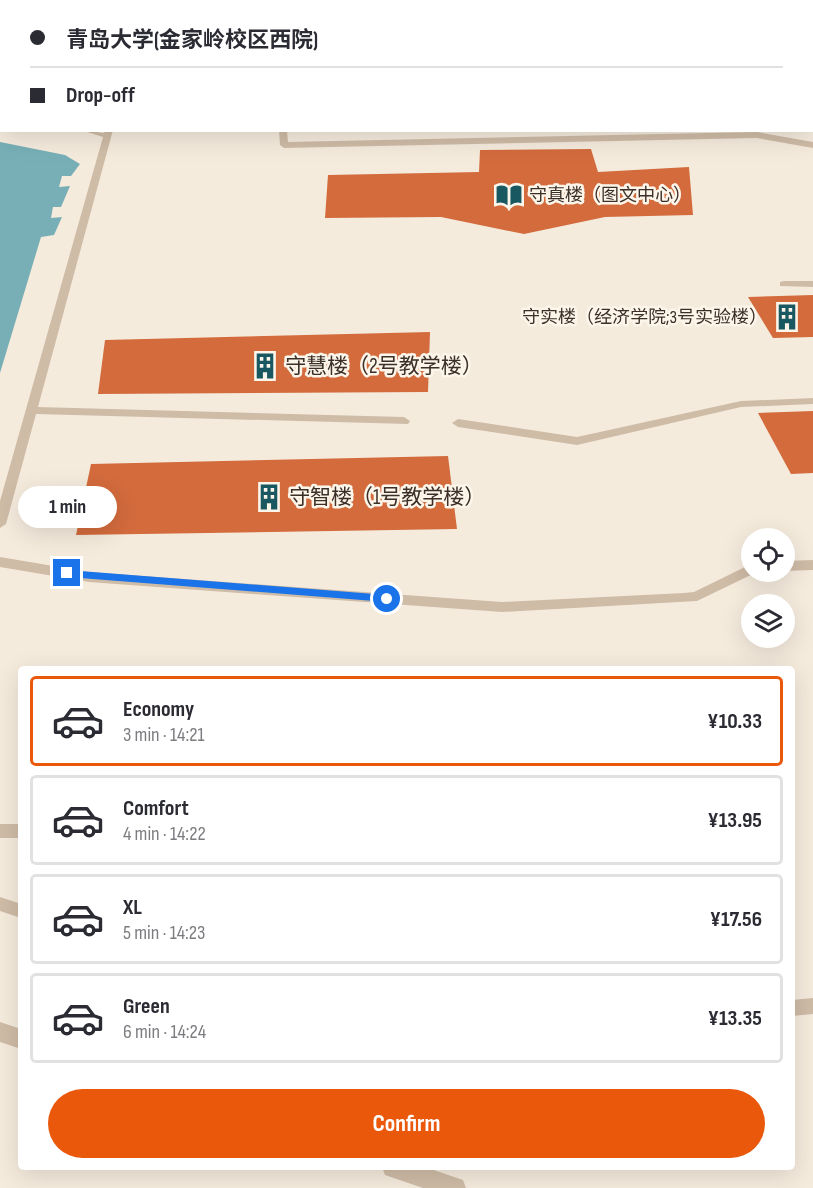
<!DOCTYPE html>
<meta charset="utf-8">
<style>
body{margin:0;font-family:"Sofia Sans Condensed","Noto Sans SC",sans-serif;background:#f2f2f3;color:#2b2b33;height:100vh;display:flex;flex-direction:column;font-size:22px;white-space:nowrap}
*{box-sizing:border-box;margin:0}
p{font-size:20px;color:#7c7c81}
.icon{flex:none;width:33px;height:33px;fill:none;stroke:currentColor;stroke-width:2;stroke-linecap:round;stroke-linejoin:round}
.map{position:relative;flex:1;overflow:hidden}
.side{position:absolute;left:18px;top:666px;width:777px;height:504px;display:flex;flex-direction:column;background:#fff;border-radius:6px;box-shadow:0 6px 24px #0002}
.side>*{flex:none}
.hud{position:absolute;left:0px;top:0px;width:813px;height:132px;box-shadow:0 6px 24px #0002;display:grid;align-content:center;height:132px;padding:0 30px;background:#fff}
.controls{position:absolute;left:741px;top:528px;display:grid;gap:12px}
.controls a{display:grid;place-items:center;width:54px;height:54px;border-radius:50%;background:#fff;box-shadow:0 6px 24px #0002;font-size:30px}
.end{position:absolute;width:27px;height:27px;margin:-14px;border:8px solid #1a73e8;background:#fff;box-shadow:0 0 0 3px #fff}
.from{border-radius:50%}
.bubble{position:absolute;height:42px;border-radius:21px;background:#fff;box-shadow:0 6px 24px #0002;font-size:20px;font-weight:700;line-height:42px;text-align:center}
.hud b{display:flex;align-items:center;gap:21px;height:57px;font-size:22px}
.hud b+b{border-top:2px solid #e1e1e2}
.hud i{width:15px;height:15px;background:#2b2b33}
ul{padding:10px 0 0;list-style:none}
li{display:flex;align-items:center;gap:18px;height:90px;margin:0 12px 9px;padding:0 18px;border:3px solid #e1e1e2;border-radius:6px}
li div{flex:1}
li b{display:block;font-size:22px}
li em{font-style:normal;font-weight:700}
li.selected{border-color:#ea580c}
li>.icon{width:54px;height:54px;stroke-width:1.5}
.primary-button{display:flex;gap:12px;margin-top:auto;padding:12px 30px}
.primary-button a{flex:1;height:69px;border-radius:36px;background:#ea580c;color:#fff;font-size:24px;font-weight:700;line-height:69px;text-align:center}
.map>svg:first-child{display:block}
</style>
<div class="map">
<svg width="813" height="1188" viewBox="0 0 813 1188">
<rect width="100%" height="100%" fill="#f5ebdd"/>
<polygon fill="#78afb6" points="0,142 65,155 80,164 71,176 62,176 59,187 70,186 61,207 53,207 51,218 62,217 54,235 41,237 0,373"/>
<g fill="#d36b3d">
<polygon points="591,149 598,172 689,167 693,215 605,217 524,234 441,217 325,218 328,175 479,172 480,150"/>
<polygon points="813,295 813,337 773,338 748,297"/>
<polygon points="430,332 428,392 98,394 105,340"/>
<polygon points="813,411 813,473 791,474 758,413"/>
<polygon points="448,456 457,529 76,535 91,464"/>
</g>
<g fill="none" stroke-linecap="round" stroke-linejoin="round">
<g fill="#cfbca7" fill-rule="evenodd">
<rect x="152" y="0" width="8" height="2"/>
<rect x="615" y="0" width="8" height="2"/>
<rect x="0" y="33" width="2" height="4"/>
<rect x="0" y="108" width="2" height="5"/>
<polygon points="81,130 104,133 105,130 113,130 38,407 404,417 410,421 408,424 36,414 6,524 0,528 0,501 103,137"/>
<polygon points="279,130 287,130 288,142 757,132 813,142 813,148 757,138 284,148 280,145"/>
<polygon points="784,281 813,281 813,287 780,286 780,282"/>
<polygon points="813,398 813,404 741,407 577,445 458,427 452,423 458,419 577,437 741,401"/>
<polygon points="0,557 89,572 502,602 684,593 694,592 747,566 752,565 752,572 757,572 697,601 502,612 89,582 0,567"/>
<polygon points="813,560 813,570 784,571 784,561"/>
<rect x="0" y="824" width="21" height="14"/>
<polygon points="0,897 21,904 21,918 0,911"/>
<polygon points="813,998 813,1014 792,1016 792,1000"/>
</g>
<g fill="#cfbca7" fill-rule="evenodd">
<polygon points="0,1022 21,1029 21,1049 0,1042"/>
<polygon points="382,1167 425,1167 463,1180 466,1188 423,1188 385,1175"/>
</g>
<g fill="#7e6758" fill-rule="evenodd">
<polygon points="770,0 780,0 782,2 771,2"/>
<polygon points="797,0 807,0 809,2 798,2"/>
<rect x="812" y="13" width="1" height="5"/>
</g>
</g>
<polygon fill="#1a73e8" points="67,570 387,595 392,599 387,602 67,577 62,573"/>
<defs>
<g id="library-bare" transform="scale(2.07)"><path d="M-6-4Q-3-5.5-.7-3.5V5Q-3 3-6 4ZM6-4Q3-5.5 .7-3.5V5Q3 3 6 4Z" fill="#195861" stroke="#fcf5ea" stroke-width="2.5" paint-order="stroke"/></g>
<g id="building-bare" transform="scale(2.07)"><path d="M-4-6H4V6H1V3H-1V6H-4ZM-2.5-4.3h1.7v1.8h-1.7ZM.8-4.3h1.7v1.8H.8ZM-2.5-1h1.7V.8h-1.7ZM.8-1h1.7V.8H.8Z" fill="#195861" stroke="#fcf5ea" stroke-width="2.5" paint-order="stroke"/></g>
</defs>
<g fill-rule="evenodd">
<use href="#library-bare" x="509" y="195"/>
<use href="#building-bare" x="787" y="317"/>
<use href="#building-bare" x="265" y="366"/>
<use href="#building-bare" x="269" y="497"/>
</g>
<g text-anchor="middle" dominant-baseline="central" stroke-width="5" stroke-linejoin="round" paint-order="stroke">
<g font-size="18" fill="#3b2f28" stroke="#fcf5ea" text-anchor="start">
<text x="529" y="195">守真楼（图文中心）</text>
<text x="767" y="317" text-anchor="end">守实楼（经济学院;3号实验楼）</text>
</g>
<g font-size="21" fill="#3b2f28" stroke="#fcf5ea" text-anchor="start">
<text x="285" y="366">守慧楼（2号教学楼）</text>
<text x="289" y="497">守智楼（1号教学楼）</text>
</g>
</g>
</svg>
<div class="controls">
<a><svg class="icon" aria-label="locate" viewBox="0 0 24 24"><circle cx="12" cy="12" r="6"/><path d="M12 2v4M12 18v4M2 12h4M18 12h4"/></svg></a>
<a><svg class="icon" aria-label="layers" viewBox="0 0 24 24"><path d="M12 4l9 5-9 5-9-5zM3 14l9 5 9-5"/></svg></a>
</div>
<i class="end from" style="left:387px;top:599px"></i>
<i class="end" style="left:67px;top:573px"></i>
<div class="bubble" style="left:18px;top:486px;width:99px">1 min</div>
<div class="hud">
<b><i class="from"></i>青岛大学(金家岭校区西院)</b>
<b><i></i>Drop-off</b>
</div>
<section class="side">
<ul>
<li class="selected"><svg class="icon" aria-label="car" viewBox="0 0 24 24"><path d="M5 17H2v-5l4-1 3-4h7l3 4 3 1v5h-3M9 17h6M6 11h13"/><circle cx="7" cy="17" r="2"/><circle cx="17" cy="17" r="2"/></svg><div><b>Economy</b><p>3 min · 14:21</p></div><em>¥10.33</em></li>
<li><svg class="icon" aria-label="car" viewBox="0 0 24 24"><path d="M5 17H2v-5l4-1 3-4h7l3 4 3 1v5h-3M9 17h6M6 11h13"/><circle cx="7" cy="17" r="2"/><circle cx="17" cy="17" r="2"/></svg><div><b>Comfort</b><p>4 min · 14:22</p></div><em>¥13.95</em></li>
<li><svg class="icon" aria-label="car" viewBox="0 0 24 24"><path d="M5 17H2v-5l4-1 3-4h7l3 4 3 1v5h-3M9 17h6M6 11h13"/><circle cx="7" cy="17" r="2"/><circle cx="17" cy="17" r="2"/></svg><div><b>XL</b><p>5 min · 14:23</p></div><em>¥17.56</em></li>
<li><svg class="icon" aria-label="car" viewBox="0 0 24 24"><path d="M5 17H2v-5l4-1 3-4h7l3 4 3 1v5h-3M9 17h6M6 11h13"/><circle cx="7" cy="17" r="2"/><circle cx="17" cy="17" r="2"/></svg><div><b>Green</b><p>6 min · 14:24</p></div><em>¥13.35</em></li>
</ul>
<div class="primary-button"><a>Confirm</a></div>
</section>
</div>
